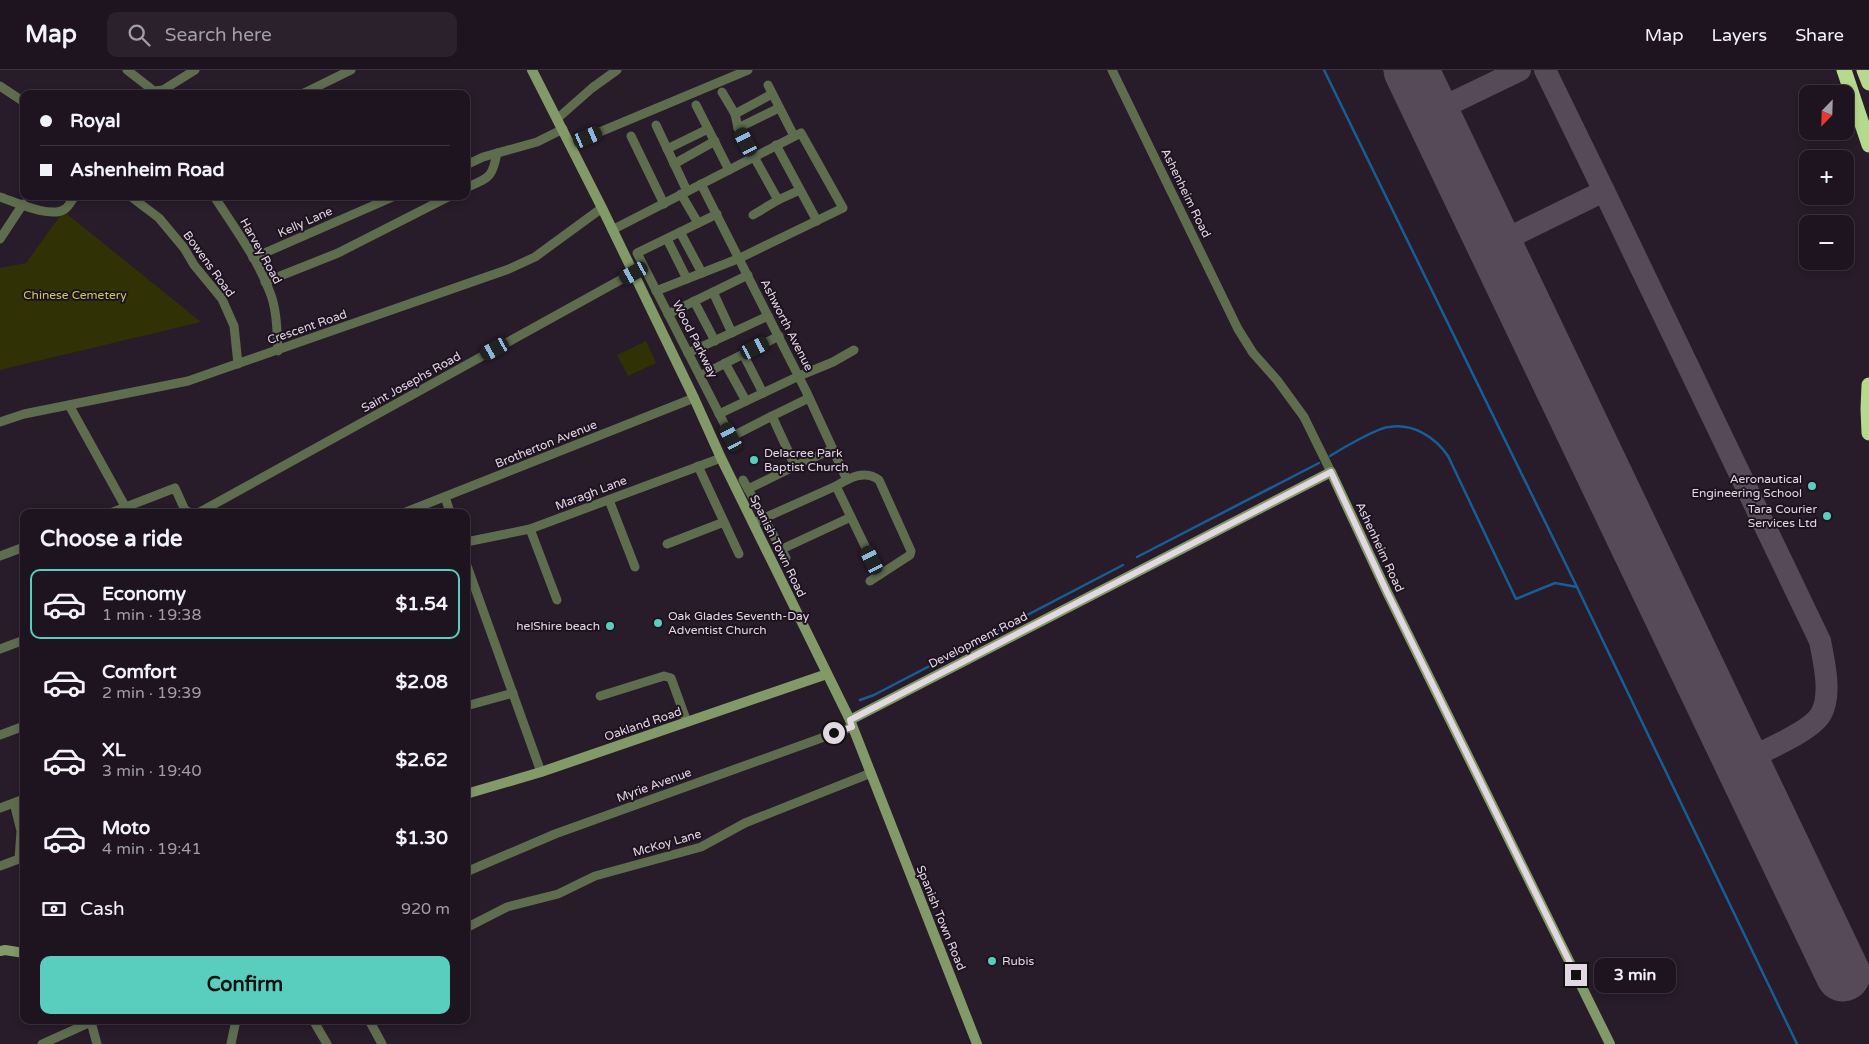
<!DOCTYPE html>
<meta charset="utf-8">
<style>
body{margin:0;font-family:"Varela Round",sans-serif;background:#2b212d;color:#f1f3f6;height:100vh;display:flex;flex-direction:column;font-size:19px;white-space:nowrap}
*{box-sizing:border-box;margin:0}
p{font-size:16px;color:#a19ea5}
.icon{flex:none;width:28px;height:28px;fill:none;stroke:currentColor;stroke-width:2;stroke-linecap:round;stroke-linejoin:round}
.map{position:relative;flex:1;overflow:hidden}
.panel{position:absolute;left:20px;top:439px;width:450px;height:515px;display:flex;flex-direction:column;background:#1e1420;border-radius:10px;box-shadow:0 2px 8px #0003,0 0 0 1px #3c333e}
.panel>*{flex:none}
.top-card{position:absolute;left:20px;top:20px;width:450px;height:110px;border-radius:10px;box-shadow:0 2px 8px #0003,0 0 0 1px #3c333e;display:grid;align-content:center;height:110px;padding:0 20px;background:#1e1420}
.needle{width:32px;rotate:203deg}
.fabs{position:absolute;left:1799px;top:15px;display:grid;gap:10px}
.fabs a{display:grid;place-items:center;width:55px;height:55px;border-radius:10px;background:#1e1420;box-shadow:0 2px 8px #0003,0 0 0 1px #3c333e;font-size:25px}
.end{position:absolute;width:22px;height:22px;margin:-11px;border:6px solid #e1d8e2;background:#111;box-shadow:0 0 0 2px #111}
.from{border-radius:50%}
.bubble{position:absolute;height:35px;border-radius:10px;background:#1e1420;box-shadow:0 2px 8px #0003,0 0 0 1px #3c333e;font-size:16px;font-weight:700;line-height:35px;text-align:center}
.car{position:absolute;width:15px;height:30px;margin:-15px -8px;border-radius:6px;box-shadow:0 0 4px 1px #0007;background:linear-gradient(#222 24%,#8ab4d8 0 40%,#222 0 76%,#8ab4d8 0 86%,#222 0)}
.top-card b{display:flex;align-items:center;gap:18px;height:48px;font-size:19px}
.top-card b+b{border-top:1px solid #3c333e}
.top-card i{width:12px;height:12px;background:#f1f3f6}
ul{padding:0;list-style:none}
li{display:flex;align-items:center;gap:15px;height:70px;margin:0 10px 8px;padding:0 10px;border:2px solid transparent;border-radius:10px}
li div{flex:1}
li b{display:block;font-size:19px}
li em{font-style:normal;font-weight:700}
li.selected{border-color:#59cebe}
li>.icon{width:45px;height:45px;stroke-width:1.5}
h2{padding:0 20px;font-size:22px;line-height:60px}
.pay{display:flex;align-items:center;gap:12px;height:55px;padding:0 20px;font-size:19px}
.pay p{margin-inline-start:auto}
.action{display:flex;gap:10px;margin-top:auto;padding:10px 20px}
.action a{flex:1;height:58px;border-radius:10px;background:#59cebe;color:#111;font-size:20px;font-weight:700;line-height:58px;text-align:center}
header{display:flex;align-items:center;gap:30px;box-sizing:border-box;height:70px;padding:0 25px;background:#1e1420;border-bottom:1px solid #3c333e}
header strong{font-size:24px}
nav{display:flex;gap:28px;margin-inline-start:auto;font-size:18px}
.search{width:350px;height:45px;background:#2b212d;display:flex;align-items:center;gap:12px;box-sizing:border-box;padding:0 18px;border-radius:10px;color:#a19ea5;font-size:19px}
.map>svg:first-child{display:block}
</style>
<header>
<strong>Map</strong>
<div class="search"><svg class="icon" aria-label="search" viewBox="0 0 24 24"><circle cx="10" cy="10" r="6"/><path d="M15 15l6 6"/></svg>Search here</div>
<nav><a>Map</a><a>Layers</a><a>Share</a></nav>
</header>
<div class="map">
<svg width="1869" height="974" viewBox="0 0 1869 974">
<rect width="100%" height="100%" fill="#281b2a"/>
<g fill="#303104">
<polygon points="67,144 201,252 0,300 0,198 26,193 60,146"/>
<polygon points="646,271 656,293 628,306 617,285"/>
</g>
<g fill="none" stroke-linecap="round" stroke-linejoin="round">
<g stroke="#175e94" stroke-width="2.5">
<polyline points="1324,0 1577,517"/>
<path d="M1330 386C1341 379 1377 358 1389 357 1413 353 1435 367 1448 386L1516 529 1555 513 1577 517 1797 974"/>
<polyline points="1137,487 1319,393"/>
<polyline points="860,630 874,625 1123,495"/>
</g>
<g stroke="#564a58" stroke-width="22">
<path d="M1545 0 1604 121 1820 571C1824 592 1832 624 1821 644 1811 662 1761 682 1742 692"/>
<polyline points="1431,43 1520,0"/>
<polyline points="1494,175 1604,121"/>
</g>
<polyline stroke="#564a58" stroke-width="55" points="1411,0 1843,904"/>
<g stroke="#5f6d4f" stroke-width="9">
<polyline points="127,0 154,21 155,24"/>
<polyline points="1112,0 1238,259 1253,283 1277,310 1304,347 1331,402"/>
<polyline points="768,15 794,66"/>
<polyline points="0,16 24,32"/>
<polyline points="154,21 163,20 195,0"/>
<polyline points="722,22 735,44 738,58 778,130"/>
<polyline points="302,24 351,0"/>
<polyline points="696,35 729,100"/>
<polyline points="735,44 772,24"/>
<polyline points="558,48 592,18 617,0"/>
<polyline points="656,55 687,121"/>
<polyline points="738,58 779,38"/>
<polyline points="631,66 664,134"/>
<polyline points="571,74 748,0"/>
<polyline points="776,75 817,151"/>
<polyline points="667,79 708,59"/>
<polyline points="674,94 715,71"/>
<polyline points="466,95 483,87 537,72 563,59"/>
<polyline points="701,114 806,321 847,410"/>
<path d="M466 118C489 107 492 109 497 83"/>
<polyline points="681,124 698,153"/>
<polyline points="130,126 159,148 184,178 194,195 222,229 234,256 238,294"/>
<path d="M214 126C233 156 256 186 269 220 277 238 277 261 278 281"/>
<path d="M0 127C15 132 51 149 65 139 69 136 72 130 75 126"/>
<polyline points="717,144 637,183 731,367 772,346 795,396 748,419"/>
<polyline points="753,145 778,130 800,120"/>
<polyline points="612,160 801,63 843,138 740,188 656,221"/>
<polyline points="680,162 702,203"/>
<polyline points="0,169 23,134"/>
<polyline points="667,169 687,209"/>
<polyline points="253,188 395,126"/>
<polyline points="265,212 338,183 450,126"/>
<polyline points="713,222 732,263"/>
<polyline points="694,231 715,271"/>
<polyline points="668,244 748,205"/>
<polyline points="688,283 768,246"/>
<polyline points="743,284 763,323"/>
<polyline points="725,293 746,331"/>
<polyline points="700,306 779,266"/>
<polyline points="69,335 126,438"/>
<polyline points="719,344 799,306 833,292 854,280"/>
<polyline points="772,346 809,328"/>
<polyline points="0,352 24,344 188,311 509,199 535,187 602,138"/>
<polyline points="698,396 739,484"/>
<polyline points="795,396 833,379"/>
<polyline points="743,410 786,488"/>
<polyline points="836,416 879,505"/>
<polyline points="445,427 450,442"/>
<polyline points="609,430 635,497"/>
<polyline points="113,442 175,418 185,440 189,442"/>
<polyline points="200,442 633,203"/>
<polyline points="406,442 694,328"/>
<path d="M753 453 836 416C849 408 865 399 879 410L911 481 910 485 870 511"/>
<polyline points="530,459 557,530"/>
<polyline points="466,472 530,459 721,388"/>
<polyline points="667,474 724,452"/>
<polyline points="782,479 851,447"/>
<polyline points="0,486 24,477"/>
<polyline points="466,493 541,702"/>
<polyline points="0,579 24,570"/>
<polyline points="600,626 664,606 671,608 687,652"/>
<polyline points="466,636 513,623"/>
<polyline points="0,665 24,656"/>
<polyline points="0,738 24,729"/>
<polyline points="0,796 19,789 21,761 14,733"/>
<polyline points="466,802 555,764 852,657"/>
<polyline points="466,858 507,837 558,824 595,806 701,777 745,753 871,703"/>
<polyline points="313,950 327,974"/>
<polyline points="369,950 382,974"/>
<polyline points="91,952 97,974"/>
<polyline points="42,974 91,952 99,950"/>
<polyline points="231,974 236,950"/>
</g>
<g stroke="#829968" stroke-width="10">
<polyline points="532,0 602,138 694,328 721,388 850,650 977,974"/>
<polyline points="850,650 1331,402 1387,522 1610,974"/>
<polyline points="466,724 541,702 827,604"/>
<polyline points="0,881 5,880 24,883"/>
</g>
<g stroke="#b6da8d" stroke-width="15">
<polyline points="1844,0 1869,75"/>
<polyline points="1864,0 1869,13"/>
<polyline points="1869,315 1868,339 1869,363"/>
</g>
</g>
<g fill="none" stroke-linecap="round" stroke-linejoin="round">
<polyline stroke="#e1d8e2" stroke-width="6" points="834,663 852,657 850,650 1331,402 1387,522 1576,905"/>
</g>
<g fill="#59cebe" stroke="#1e1220" stroke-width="2">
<circle cx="754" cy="390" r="5"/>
<circle cx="1812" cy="416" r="5"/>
<circle cx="1827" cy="446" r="5"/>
<circle cx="658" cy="553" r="5"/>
<circle cx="610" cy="556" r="5"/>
<circle cx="992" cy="891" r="5"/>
</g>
<g text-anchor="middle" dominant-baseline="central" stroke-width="4" stroke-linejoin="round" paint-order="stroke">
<g font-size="12" fill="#e1d8e2" stroke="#1e1220">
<text transform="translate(1186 123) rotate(64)">Ashenheim Road</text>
<text transform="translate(305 152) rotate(-24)">Kelly Lane</text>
<text transform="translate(261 181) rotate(61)">Harvey Road</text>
<text transform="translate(209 194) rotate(54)">Bowens Road</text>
<text transform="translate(787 255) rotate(63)">Ashworth Avenue</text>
<text transform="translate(307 257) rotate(-19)">Crescent Road</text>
<text transform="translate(695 269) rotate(63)">Wood Parkway</text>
<text transform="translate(411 312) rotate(-29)">Saint Josephs Road</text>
<text transform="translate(546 374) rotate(-22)">Brotherton Avenue</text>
<text transform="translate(591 423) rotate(-21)">Maragh Lane</text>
<text transform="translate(778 476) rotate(64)">Spanish Town Road</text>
<text transform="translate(1380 477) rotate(65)">Ashenheim Road</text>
<text transform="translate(978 570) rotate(-27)">Development Road</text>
<text transform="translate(643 654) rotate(-19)">Oakland Road</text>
<text transform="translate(654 715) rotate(-20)">Myrie Avenue</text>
<text transform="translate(667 773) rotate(-16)">McKoy Lane</text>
<text transform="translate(941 848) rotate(68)">Spanish Town Road</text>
</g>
<g font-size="12" fill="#c9cc56" stroke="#1e1220">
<text x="75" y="225">Chinese Cemetery</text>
</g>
<g font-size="12" fill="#e1d8e2" stroke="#1e1220" text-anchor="start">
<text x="764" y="383">Delacree Park<tspan x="764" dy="14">Baptist Church</tspan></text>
<text x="1802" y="409" text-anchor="end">Aeronautical<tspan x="1802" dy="14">Engineering School</tspan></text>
<text x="1817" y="439" text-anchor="end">Tara Courier<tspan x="1817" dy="14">Services Ltd</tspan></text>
<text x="668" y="546">Oak Glades Seventh-Day<tspan x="668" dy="14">Adventist Church</tspan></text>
<text x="600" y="556" text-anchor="end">helShire beach</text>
<text x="1002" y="891">Rubis</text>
</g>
</g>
</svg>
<div class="fabs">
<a><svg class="needle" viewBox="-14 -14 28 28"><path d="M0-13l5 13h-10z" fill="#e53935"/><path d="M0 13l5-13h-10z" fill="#a19ea5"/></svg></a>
<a>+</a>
<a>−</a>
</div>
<i class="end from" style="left:834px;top:663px"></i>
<i class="end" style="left:1576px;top:905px"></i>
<div class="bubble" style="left:1594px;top:888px;width:82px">3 min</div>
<i class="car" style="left:588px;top:67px;rotate:67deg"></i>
<i class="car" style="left:746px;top:72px;rotate:333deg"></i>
<i class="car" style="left:634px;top:203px;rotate:241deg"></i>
<i class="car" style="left:755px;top:278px;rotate:63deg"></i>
<i class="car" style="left:495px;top:279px;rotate:241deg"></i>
<i class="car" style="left:731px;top:367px;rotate:332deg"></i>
<i class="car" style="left:872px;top:490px;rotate:334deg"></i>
<div class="top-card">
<b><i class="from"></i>Royal</b>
<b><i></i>Ashenheim Road</b>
</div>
<section class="panel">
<h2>Choose a ride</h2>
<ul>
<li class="selected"><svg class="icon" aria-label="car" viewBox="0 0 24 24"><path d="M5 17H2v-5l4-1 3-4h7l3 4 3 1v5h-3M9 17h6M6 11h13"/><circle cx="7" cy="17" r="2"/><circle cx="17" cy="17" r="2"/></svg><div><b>Economy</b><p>1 min · 19:38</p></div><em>$1.54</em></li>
<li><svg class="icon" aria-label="car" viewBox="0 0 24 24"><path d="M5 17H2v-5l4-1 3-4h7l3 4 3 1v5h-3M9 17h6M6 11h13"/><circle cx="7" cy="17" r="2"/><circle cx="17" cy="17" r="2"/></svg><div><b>Comfort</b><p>2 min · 19:39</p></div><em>$2.08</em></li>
<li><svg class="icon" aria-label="car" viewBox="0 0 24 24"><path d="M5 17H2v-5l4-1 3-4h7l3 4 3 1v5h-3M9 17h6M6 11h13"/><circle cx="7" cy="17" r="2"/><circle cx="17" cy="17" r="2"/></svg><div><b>XL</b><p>3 min · 19:40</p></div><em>$2.62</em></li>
<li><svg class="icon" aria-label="car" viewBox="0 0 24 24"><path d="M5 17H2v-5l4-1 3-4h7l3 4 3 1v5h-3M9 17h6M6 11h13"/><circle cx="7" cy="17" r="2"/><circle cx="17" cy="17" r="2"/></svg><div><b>Moto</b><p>4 min · 19:41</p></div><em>$1.30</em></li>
</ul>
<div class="pay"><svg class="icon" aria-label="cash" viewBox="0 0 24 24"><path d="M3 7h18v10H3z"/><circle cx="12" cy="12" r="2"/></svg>Cash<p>920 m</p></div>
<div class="action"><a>Confirm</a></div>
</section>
</div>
